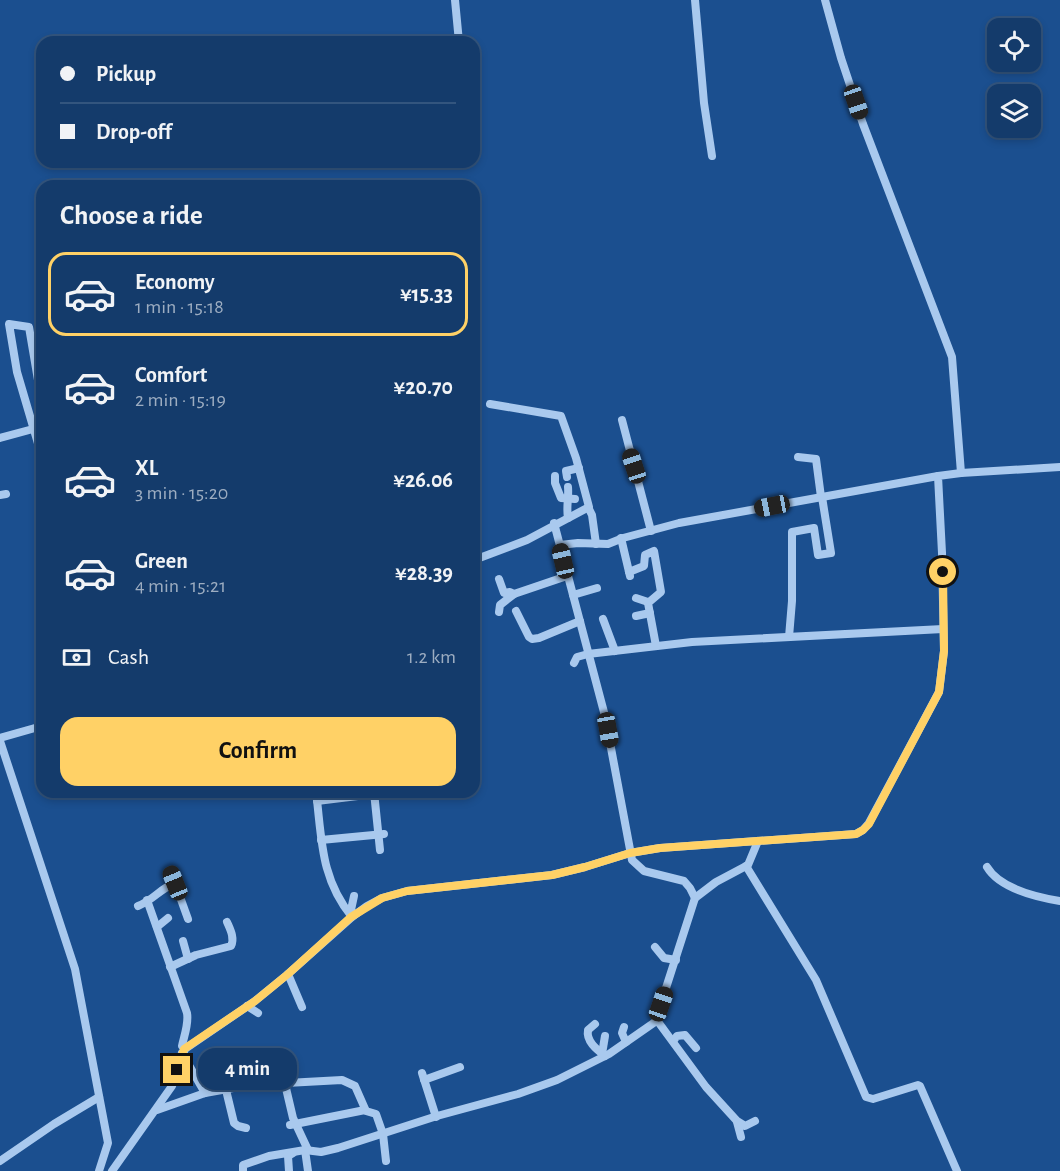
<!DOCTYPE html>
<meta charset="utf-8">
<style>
body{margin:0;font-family:"Alegreya Sans",sans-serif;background:#1d4271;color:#f1f3f6;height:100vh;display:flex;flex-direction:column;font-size:22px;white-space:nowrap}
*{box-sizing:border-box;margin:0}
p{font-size:20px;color:#9dadc1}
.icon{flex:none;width:33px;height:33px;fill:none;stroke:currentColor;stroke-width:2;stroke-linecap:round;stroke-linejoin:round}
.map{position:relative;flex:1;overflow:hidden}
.sheet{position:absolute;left:36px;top:180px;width:444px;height:618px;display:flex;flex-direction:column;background:#143b6b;border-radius:18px;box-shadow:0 3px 9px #0003,0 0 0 2px #33557e}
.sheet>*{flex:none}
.top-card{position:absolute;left:36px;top:36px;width:444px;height:132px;border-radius:18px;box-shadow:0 3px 9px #0003,0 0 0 2px #33557e;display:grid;align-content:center;height:132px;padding:0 24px;background:#143b6b}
.tools{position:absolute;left:987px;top:18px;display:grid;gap:12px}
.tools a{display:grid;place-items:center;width:54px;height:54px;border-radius:12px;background:#143b6b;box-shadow:0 3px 9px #0003,0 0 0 2px #33557e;font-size:30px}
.end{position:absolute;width:27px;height:27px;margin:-14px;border:8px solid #ffd166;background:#111;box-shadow:0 0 0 3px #111}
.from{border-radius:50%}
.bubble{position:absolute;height:42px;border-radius:18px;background:#143b6b;box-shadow:0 3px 9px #0003,0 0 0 2px #33557e;font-size:20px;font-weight:600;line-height:42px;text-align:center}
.car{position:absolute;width:18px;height:36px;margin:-18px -9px;border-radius:8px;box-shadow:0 0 4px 2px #0007;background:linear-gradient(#222 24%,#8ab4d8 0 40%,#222 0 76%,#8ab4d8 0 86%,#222 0)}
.top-card b{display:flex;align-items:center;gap:21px;height:57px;font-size:22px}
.top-card b+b{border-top:2px solid #33557e}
.top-card i{width:15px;height:15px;background:#f1f3f6}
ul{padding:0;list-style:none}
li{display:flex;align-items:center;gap:18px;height:84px;margin:0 12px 9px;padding:0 12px;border:3px solid transparent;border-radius:18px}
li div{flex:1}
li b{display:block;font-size:22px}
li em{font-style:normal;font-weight:600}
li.active{border-color:#ffd166}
li>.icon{width:54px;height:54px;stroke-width:1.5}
h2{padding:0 24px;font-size:27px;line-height:72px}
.pay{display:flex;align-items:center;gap:15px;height:66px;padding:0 24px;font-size:22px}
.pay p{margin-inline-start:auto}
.action{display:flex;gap:12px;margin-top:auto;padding:12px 24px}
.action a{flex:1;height:69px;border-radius:18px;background:#ffd166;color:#111;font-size:24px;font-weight:600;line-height:69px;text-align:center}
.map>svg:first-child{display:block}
</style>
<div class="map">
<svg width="1060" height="1171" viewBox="0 0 1060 1171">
<rect width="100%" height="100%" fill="#1b4f8f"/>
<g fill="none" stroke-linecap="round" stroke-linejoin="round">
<g stroke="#a9c9ee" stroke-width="8">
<polyline points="455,0 459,42"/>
<polyline points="695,0 704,103 712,156"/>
<polyline points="42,392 39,386 29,327 9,324 17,372 42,457"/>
<polyline points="622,420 651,531"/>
<polyline points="0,438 33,429 42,429"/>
<polyline points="798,457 816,459 821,497"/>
<polyline points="961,473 1060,467"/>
<polyline points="555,476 555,483 561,498 575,499"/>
<polyline points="567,477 566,471 579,468"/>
<path d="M568 487C569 498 566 507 568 518"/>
<polyline points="0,495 6,494"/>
<polyline points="588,507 592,515 596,544"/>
<polyline points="554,523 605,716 632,860 644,871 684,881 690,888 695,898"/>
<polyline points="621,538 630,576"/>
<polyline points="560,545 578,543 608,544 623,538 679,523 938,476"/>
<polyline points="474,560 527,540 589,507 576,458 561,416 490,404"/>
<polyline points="629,572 644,566 645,555 654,551 661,592 648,603 656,646"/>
<polyline points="499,579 504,593 510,592 514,594 567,576"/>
<polyline points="573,595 597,588"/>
<polyline points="636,598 648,602"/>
<polyline points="516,611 529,637 532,639 539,638 580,621"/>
<polyline points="499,612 500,605 514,594"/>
<polyline points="636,616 650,613"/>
<polyline points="603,619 615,651"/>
<polyline points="789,637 792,601 792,532 814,528 818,555 831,553 822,497"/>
<polyline points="574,663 577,657 588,654 692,642 943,629"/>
<polyline points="0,738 42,726"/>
<polyline points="0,741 75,969 108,1143 99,1171"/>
<path d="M316 792C322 838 320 878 352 917"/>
<polyline points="374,792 380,850"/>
<polyline points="317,801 374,794"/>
<polyline points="321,840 384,834"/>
<polyline points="746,866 816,980 866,1097 873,1099 918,1085 920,1086 957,1171"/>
<path d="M987 867C1000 889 1036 897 1060 901"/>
<polyline points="170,871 175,883"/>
<polyline points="354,896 351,910 354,915"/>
<path d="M147 900 187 1013C189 1024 184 1036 182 1046L185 1049"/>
<path d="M138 906C155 899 158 890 175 883L188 919"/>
<polyline points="157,927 168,918"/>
<polyline points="183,941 188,959"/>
<polyline points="655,947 664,958 676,960"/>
<path d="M170 967 196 955 231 946C235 938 230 929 227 922"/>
<polyline points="288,974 302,1007"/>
<polyline points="247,1006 258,1013"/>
<polyline points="656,1019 706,1087 737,1121 745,1126 755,1121"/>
<path d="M595 1024 588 1030C586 1041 596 1049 605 1056"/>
<polyline points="624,1027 622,1033 626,1042"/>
<polyline points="673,1041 677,1036 685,1035 696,1048"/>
<polyline points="182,1053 205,1093"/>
<polyline points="602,1054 605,1036"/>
<polyline points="422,1073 436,1117"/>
<polyline points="424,1080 460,1067"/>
<polyline points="285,1084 293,1118 308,1150"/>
<polyline points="226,1090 234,1123 238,1126 246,1128"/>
<polyline points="157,1110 205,1093 250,1085 342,1080 355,1086 366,1111 376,1114 383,1134 386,1161"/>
<polyline points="737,1122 741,1137"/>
<polyline points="290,1125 365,1110"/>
<polyline points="305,1150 308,1171"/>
<polyline points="0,1161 54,1124 99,1097"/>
<polyline points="112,1171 172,1086 185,1049 255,1001 288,974 352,917 367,906 382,898 407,891 552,875 585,867 630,853 660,848 856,834 863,830 869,823 939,692 944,651 942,553 938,476 961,473 952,357 863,124 841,58 825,0"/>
<polyline points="243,1171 243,1165 269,1156 305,1150 321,1152 338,1148 437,1116 518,1094 557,1080 609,1054 655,1022 695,898 716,882 748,865 758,841"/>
<polyline points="289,1171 288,1156 293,1153"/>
</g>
</g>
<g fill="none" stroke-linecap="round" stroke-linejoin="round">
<polyline stroke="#ffd166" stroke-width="8" points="177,1070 184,1049 255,1001 288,974 351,917 382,898 407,891 552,875 585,867 630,853 660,848 856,834 863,830 869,824 939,692 944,651 943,572"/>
</g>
</svg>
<div class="tools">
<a><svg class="icon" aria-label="locate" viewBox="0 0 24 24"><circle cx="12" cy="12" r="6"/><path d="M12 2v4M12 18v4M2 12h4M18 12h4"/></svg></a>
<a><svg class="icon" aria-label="layers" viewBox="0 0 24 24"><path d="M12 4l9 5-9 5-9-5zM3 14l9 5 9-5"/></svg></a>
</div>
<i class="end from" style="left:943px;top:572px"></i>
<i class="end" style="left:177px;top:1070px"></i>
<div class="bubble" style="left:198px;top:1048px;width:99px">4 min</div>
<i class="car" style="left:856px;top:102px;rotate:161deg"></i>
<i class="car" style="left:634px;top:466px;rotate:342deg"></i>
<i class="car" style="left:772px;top:506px;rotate:259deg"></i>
<i class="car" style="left:563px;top:561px;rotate:347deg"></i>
<i class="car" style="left:608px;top:730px;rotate:170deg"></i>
<i class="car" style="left:175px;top:883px;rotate:338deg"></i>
<i class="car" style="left:661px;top:1004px;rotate:19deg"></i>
<div class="top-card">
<b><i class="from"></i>Pickup</b>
<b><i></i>Drop-off</b>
</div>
<section class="sheet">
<h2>Choose a ride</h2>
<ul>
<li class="active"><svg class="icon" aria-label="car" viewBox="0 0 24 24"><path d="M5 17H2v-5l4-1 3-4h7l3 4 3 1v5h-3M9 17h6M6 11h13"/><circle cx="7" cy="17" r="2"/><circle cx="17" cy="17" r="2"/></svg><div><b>Economy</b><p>1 min · 15:18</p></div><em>¥15.33</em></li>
<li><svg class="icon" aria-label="car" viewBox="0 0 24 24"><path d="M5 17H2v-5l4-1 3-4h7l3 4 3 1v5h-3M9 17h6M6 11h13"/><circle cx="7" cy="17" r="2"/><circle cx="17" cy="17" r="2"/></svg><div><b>Comfort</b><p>2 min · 15:19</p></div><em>¥20.70</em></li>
<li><svg class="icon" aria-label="car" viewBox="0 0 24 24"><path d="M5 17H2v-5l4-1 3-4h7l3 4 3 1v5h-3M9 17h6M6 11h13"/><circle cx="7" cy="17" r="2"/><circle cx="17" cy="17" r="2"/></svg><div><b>XL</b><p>3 min · 15:20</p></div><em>¥26.06</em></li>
<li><svg class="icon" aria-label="car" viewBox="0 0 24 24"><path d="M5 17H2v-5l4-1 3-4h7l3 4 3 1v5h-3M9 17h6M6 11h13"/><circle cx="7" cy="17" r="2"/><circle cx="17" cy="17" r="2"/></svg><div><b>Green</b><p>4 min · 15:21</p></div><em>¥28.39</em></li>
</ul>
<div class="pay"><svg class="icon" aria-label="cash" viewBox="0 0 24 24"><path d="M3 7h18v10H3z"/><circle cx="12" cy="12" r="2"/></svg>Cash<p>1.2 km</p></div>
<div class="action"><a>Confirm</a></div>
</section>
</div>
